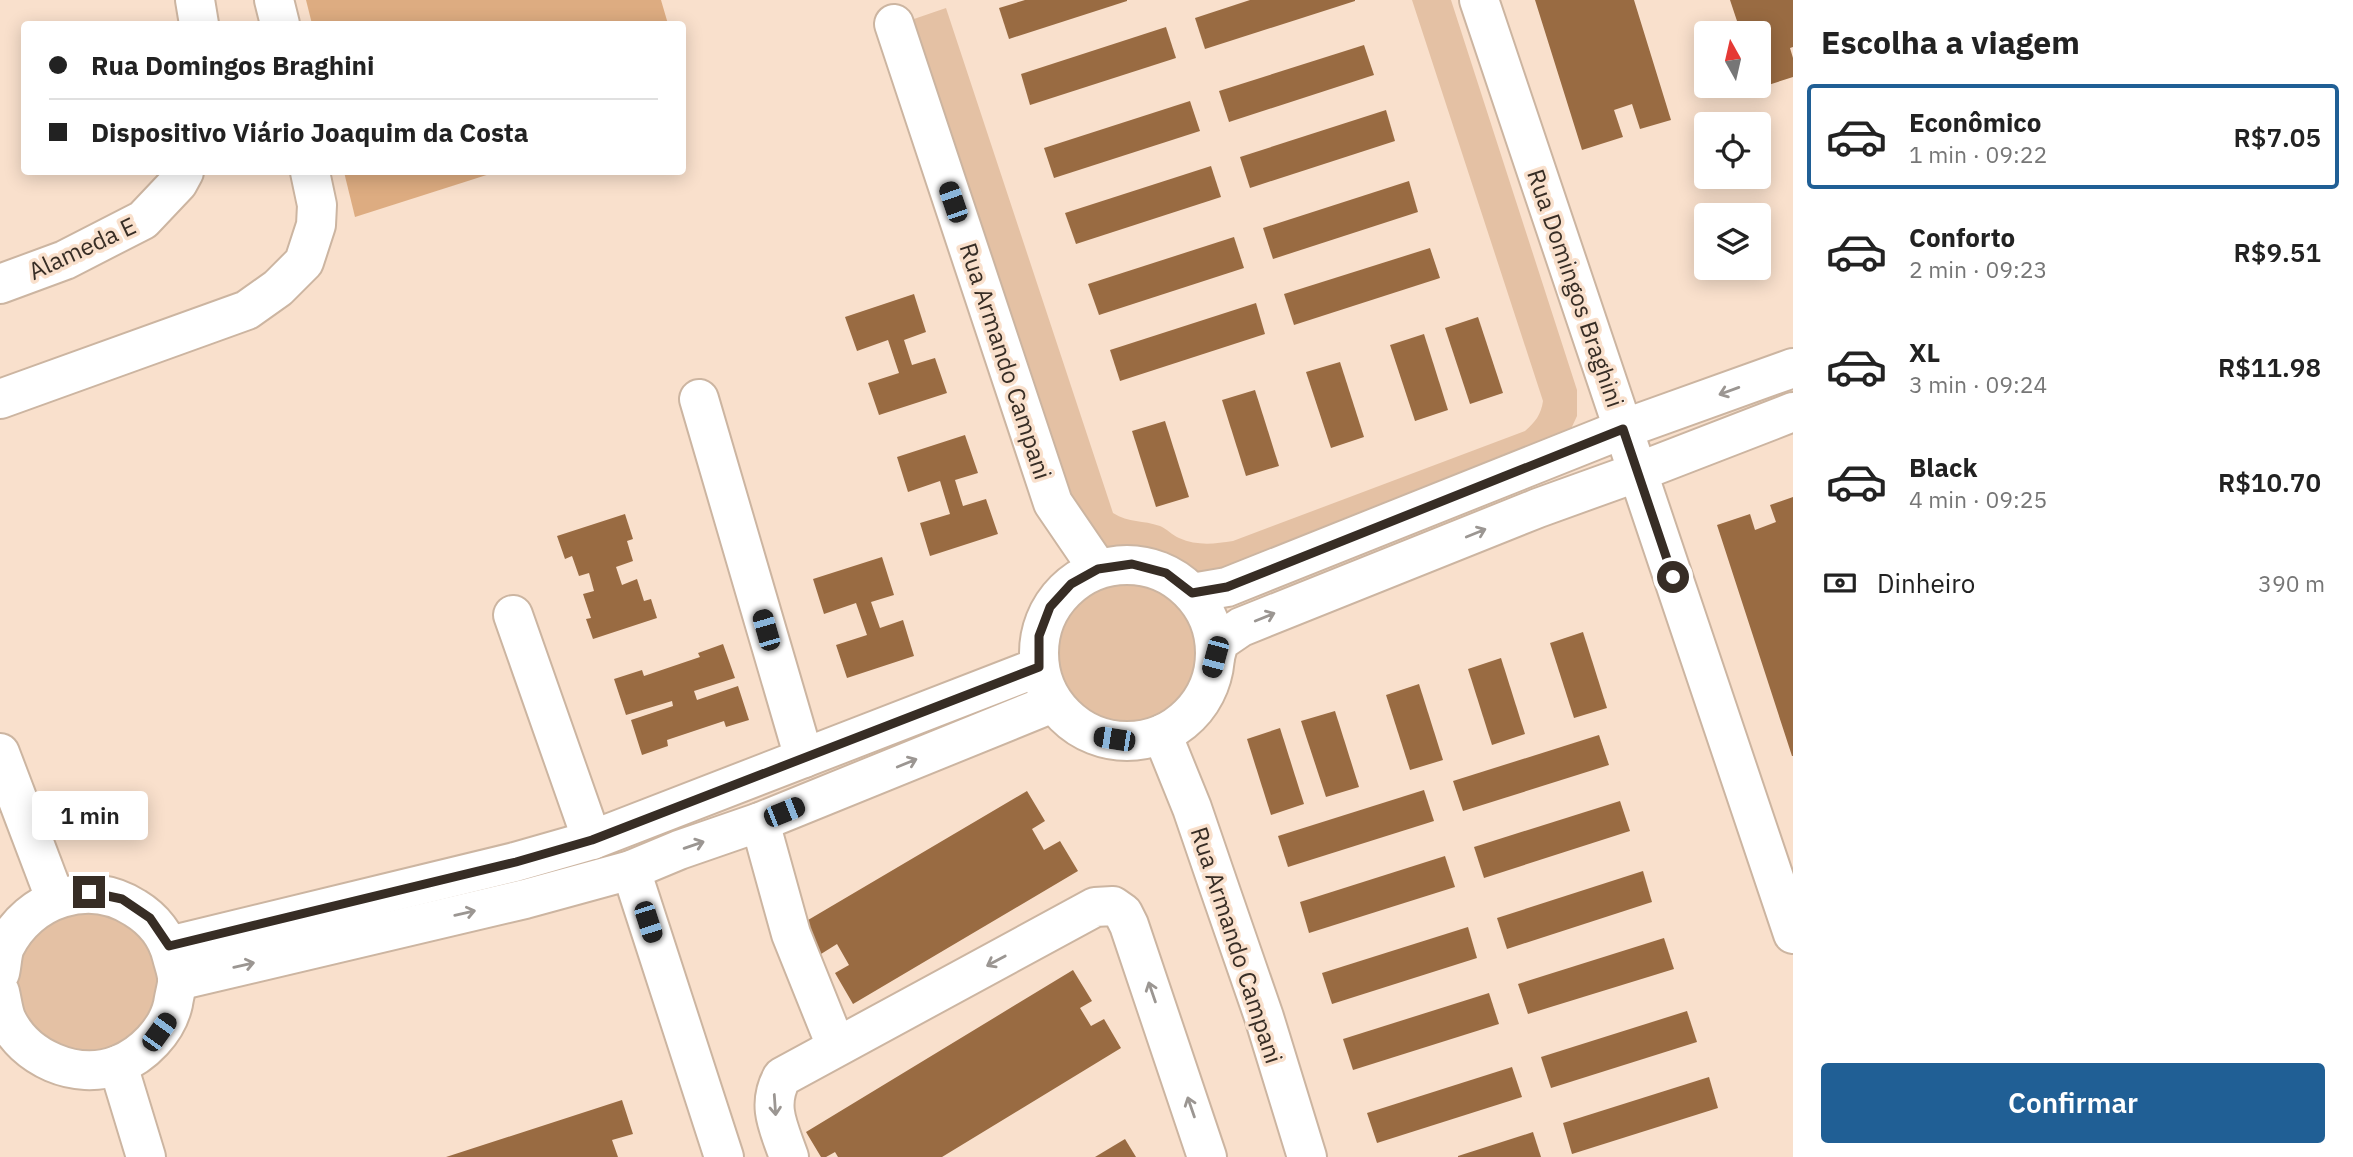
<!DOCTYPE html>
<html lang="pt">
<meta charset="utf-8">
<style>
body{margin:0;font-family:"IBM Plex Sans",sans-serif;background:#f6f6f6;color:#222;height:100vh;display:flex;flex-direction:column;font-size:26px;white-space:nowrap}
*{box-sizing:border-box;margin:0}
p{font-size:23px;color:#767676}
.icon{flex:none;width:38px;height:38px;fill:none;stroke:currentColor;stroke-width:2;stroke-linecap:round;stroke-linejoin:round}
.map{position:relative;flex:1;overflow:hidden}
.drawer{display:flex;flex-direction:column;background:#fff;width:560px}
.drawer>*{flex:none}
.banner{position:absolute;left:21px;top:21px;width:665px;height:154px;border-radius:7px;box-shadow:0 4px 18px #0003;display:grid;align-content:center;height:154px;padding:0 28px;background:#fff}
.needle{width:46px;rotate:352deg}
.controls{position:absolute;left:1694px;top:21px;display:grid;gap:14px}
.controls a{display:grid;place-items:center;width:77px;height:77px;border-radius:7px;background:#fff;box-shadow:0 4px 18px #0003;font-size:35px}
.end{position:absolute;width:32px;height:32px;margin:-16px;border:9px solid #372d25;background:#fff;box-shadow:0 0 0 4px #fff}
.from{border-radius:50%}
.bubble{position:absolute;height:49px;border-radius:7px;background:#fff;box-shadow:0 4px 18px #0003;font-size:23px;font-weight:600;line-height:49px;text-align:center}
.car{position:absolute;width:21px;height:42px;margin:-21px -10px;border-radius:9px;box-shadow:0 0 5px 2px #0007;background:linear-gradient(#222 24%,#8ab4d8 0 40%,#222 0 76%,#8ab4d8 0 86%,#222 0)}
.banner b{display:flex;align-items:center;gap:24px;height:66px;font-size:26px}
.banner b+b{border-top:2px solid #e0e0e0}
.banner i{width:18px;height:18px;background:#222}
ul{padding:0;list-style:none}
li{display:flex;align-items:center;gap:21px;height:105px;margin:0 14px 10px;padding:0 14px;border:4px solid transparent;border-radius:7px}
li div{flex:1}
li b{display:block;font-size:26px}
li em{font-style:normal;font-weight:600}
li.active{border-color:#205f95}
li>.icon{width:63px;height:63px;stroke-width:1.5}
h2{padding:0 28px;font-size:32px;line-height:84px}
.pay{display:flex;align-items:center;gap:18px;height:77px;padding:0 28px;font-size:26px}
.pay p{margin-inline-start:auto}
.primary-button{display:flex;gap:14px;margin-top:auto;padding:14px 28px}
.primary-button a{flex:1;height:80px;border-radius:7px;background:#205f95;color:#fff;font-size:28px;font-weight:600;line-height:80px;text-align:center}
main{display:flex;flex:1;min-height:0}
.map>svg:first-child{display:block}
</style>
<main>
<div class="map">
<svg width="1793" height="1157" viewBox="0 0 1793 1157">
<rect width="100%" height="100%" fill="#f9e0cc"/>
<g fill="#e4c1a4">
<path d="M1412 0H1451L1577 390V416L1570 431 1213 578 1184 581 1147 560 1116 557 1099 550 1076 522 911 20 946 8 1113 513C1129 523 1143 520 1160 526 1167 529 1172 535 1179 538 1197 546 1214 544 1233 541L1525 431C1535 422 1541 415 1543 401Z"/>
<circle cx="1125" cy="652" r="75"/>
<polygon points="110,909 158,953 164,986 155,1018 132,1044 100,1056 66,1054 37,1038 17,1010 12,977 22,945 44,919"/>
</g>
<g fill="#ddac81">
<polygon points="306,0 661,0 668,24 312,24"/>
<polygon points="344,172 496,172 355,217"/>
</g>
<g fill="#996b42">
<polygon points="1025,0 1127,0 1127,1 1009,39 999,8"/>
<polygon points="1250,0 1355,0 1355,1 1205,49 1195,18"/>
<polygon points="1535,0 1634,0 1671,120 1640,129 1632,104 1614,110 1623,137 1582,150"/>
<polygon points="1730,0 1793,0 1793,47 1790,48 1793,58 1793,77 1759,88 1759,33 1741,33"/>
<polygon points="1166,27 1176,58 1030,105 1021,74"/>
<polygon points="1364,45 1374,75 1229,122 1219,91"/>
<polygon points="1190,101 1200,131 1054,178 1044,148"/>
<polygon points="1386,110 1395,141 1250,188 1240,157"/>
<polygon points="1211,166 1221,197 1076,244 1065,213"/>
<polygon points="1409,181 1418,212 1273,259 1263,228"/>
<polygon points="1234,237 1244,268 1099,315 1088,284"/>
<polygon points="1430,248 1440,278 1294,325 1284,294"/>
<polygon points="914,294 926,332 904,340 912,365 935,358 947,393 879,415 868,383 899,373 888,340 857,351 845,317"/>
<polygon points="1256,303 1265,334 1120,381 1110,350"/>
<polygon points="1478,317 1503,393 1470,404 1445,328"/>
<polygon points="1424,334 1448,410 1415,421 1390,345"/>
<polygon points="1340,362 1364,437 1331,448 1306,372"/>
<polygon points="1255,390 1279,466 1246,476 1222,400"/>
<polygon points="1165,421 1189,497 1156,507 1132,431"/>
<polygon points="965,435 978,473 955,480 963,506 986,499 998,534 930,556 920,523 950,514 940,481 908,492 897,457"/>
<polygon points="1793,497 1793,756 1792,756 1717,525 1750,514 1755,530 1776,522 1770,505"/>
<polygon points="625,514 633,539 627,541 633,561 616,567 622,585 637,579 644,601 651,599 657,618 593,639 586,619 591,618 583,594 594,591 589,573 579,576 572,556 565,559 557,536"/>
<polygon points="882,557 894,595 871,602 880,628 903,620 914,656 847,678 836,645 867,635 856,603 824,614 813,579"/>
<polygon points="1583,632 1607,708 1574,718 1550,643"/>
<polygon points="723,644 735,678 694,691 697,700 738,686 749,720 726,727 724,721 667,740 668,746 642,755 631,720 673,706 672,701 626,715 614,679 642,670 644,676 700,657 698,653"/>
<polygon points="1501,658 1525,734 1492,745 1468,669"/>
<polygon points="1419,684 1443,760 1410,770 1386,695"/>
<polygon points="1335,711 1359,787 1326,797 1301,721"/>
<polygon points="1280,728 1304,804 1271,815 1247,739"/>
<polygon points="1599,735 1609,765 1463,811 1453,781"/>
<polygon points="1424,790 1434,821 1288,867 1278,836"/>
<polygon points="1027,791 1045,821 1032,829 1044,850 1060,841 1078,871 853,1004 835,973 849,965 837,944 821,954 803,923"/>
<polygon points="1620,801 1630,831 1484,878 1474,847"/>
<polygon points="1445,856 1455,887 1309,933 1300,902"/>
<polygon points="1643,871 1652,902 1507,949 1497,918"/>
<polygon points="1468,927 1477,958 1332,1004 1322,973"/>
<polygon points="1664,938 1674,969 1528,1014 1518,984"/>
<polygon points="1073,970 1092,1001 1080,1008 1091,1026 1104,1019 1121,1048 942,1157 838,1157 835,1152 826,1157 821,1157 806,1132"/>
<polygon points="1489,993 1499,1024 1353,1070 1343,1039"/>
<polygon points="1687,1011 1697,1042 1551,1088 1541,1057"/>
<polygon points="1512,1067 1522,1097 1377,1143 1367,1113"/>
<polygon points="1709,1077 1718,1108 1572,1154 1563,1123"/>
<polygon points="622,1100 633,1134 612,1140 618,1157 446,1157"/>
<polygon points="1533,1132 1541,1157 1458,1157 1458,1156"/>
<polygon points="1125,1139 1136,1157 1095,1157"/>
</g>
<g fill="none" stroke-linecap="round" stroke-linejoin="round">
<g stroke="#ccb5a1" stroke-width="42">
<g id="minor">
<polyline points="195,0 199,24"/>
<polyline points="274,0 280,24"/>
<polyline points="1479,0 1793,934"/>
<polyline points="894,24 1053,503 1098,569"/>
<polyline points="0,284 65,260 143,220 178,183 184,172"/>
<polyline points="0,399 247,310 278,288 304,262 316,225 317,205 310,172"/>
<polyline points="699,399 804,758"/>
<circle cx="1127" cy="653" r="88"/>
<polyline points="1192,593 1227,587 1623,429 1793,368"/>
<polyline points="513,615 592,840"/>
<polyline points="1215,657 1219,642 1241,627 1538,508 1638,472 1793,412"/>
<polyline points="1162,734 1192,808 1218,884 1264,1017 1307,1157"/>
<polyline points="0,753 55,898"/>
<polyline points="760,822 791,934 836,1046"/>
<polyline points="631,870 724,1157"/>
<polyline points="169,946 515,862 592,840 1039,667"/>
<path d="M0 973C2 965 2 954 5 947 29 898 89 878 135 908 153 919 167 936 172 957 174 965 178 975 177 983 176 990 174 997 173 1004 167 1031 143 1055 118 1065 76 1081 24 1058 6 1018 3 1010 2 1000 0 992"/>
<polyline points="177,981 525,899 631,870 679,850 760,822 1053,703"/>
<polyline points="118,1065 146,1157"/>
<path d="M789 1157C779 1128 766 1106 782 1077L1095 907 1113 906 1123 913 1129 925 1207 1157"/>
</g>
</g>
<use href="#minor" stroke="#fff" stroke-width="38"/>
</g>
<defs><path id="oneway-shaft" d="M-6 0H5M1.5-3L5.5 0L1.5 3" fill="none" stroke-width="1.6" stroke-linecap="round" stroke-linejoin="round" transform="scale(1.75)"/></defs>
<g stroke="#9b9692">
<use href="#oneway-shaft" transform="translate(1729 391) rotate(160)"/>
<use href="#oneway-shaft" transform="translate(1476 533) rotate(-22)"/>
<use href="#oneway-shaft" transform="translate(1265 617) rotate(-22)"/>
<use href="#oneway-shaft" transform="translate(907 763) rotate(-22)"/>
<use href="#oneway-shaft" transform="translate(694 845) rotate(-19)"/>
<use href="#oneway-shaft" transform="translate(465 913) rotate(-13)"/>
<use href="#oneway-shaft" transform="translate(996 961) rotate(152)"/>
<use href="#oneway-shaft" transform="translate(244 965) rotate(-13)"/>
<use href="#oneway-shaft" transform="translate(1152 992) rotate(-109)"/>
<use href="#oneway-shaft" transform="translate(775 1105) rotate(86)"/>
<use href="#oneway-shaft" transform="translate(1191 1107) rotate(-109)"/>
</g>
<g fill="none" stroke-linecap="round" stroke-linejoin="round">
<polyline stroke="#372d25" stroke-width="9" points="89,892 122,899 150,918 169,946 516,862 592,840 1039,667 1039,636 1050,607 1071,584 1098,569 1132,564 1166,573 1192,593 1227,587 1623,429 1673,577"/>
</g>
<g text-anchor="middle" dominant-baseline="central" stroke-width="7" stroke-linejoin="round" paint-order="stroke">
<g font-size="24" fill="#372d25" stroke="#f9e0cc">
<text transform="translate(82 248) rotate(-25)">Alameda E</text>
<text transform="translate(1576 288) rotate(71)">Rua Domingos Braghini</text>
<text transform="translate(1006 361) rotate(72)">Rua Armando Campani</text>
<text transform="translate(1237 945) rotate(72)">Rua Armando Campani</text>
</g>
</g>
</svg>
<div class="controls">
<a><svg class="needle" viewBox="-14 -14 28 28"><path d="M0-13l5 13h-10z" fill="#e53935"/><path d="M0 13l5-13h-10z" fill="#767676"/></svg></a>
<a><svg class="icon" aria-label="locate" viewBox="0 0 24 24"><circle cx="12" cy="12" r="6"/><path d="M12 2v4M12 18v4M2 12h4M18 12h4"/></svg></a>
<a><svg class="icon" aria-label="layers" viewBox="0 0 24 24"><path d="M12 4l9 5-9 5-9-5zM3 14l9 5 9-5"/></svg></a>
</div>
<i class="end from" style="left:1673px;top:577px"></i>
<i class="end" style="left:89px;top:892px"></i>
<div class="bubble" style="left:32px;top:791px;width:116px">1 min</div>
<i class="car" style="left:953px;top:202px;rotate:341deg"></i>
<i class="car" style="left:766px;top:630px;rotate:344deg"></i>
<i class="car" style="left:1215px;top:657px;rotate:195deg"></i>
<i class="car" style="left:1114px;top:739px;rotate:279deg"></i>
<i class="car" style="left:784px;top:812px;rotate:68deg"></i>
<i class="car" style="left:648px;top:922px;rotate:162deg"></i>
<i class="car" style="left:159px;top:1032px;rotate:36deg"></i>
<div class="banner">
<b><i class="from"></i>Rua Domingos Braghini</b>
<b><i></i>Dispositivo Viário Joaquim da Costa</b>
</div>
</div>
<section class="drawer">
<h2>Escolha a viagem</h2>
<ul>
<li class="active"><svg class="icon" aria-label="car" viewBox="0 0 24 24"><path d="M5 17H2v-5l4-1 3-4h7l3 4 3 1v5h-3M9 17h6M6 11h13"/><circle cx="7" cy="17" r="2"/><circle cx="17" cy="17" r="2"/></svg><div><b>Econômico</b><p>1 min · 09:22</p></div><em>R$7.05</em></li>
<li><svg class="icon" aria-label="car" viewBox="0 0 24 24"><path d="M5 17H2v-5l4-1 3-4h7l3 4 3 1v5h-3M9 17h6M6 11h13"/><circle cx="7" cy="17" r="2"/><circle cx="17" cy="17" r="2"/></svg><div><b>Conforto</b><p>2 min · 09:23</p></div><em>R$9.51</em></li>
<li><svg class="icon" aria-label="car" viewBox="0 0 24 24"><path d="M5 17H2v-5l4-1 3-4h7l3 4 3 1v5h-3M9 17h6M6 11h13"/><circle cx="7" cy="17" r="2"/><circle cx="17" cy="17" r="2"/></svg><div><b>XL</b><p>3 min · 09:24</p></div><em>R$11.98</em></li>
<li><svg class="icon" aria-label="car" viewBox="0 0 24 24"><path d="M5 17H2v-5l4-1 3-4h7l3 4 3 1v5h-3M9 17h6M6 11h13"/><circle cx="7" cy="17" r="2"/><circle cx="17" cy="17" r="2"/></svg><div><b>Black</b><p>4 min · 09:25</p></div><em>R$10.70</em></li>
</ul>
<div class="pay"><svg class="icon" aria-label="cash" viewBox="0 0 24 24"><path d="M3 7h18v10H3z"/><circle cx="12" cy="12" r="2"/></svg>Dinheiro<p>390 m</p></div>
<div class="primary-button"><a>Confirmar</a></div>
</section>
</main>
